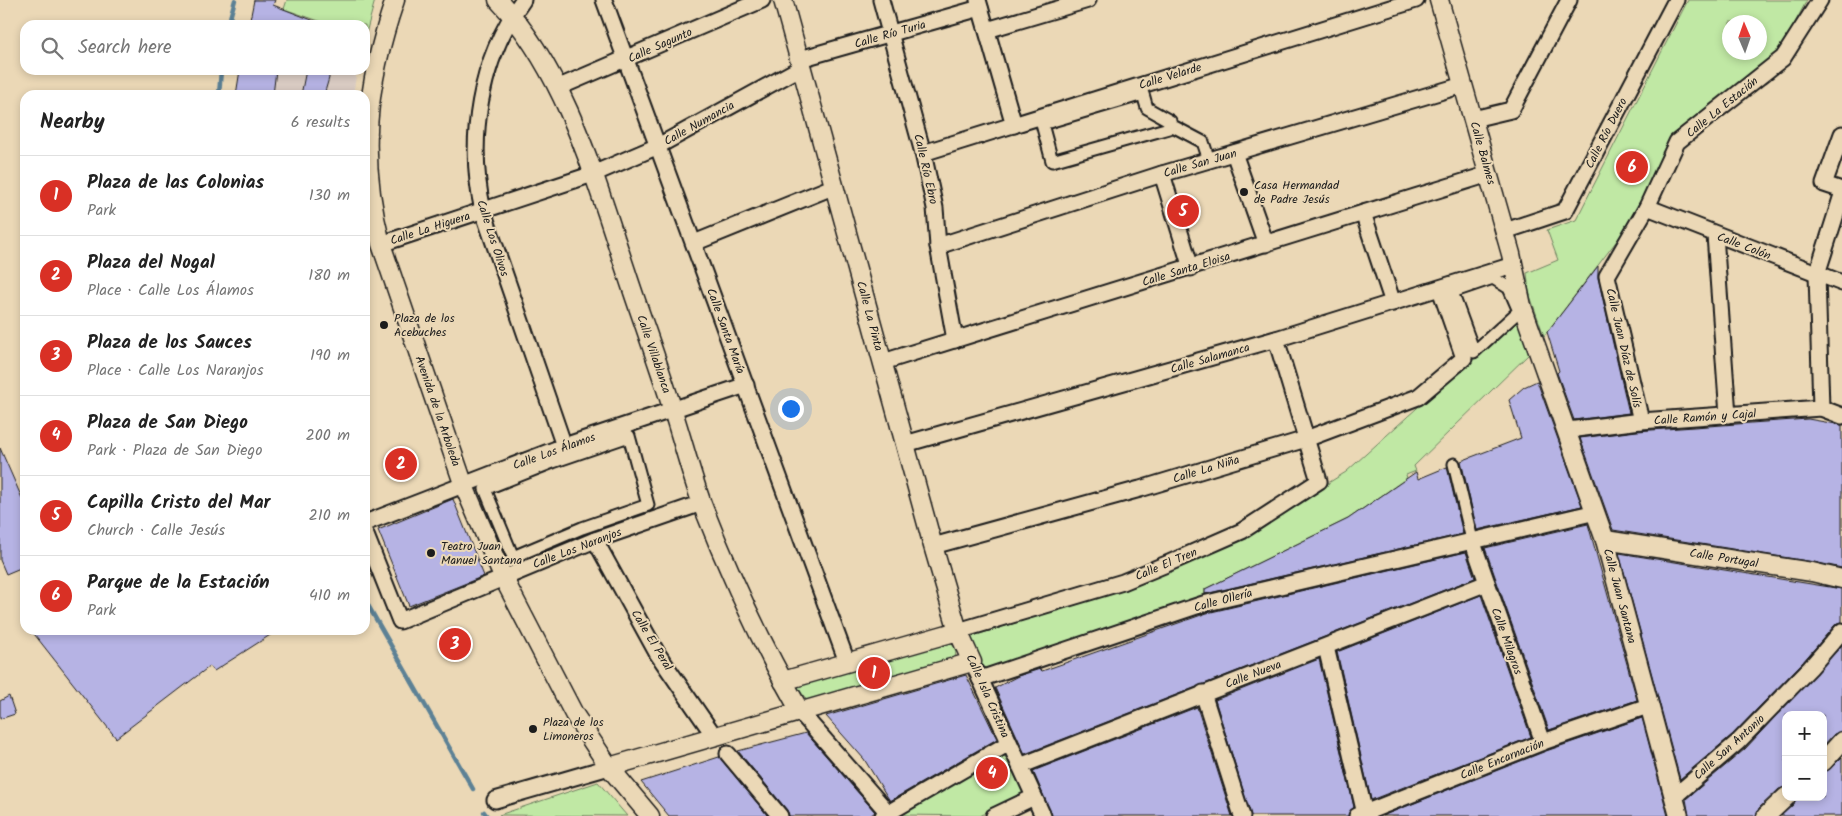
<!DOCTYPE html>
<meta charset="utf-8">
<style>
body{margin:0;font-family:Kalam,sans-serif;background:#f2f2f2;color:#222}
.controls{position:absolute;right:15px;bottom:15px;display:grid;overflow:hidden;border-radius:10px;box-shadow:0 2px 8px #0003}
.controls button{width:45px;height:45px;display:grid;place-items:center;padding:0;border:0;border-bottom:1px solid #e0e0e0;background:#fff;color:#222;font:25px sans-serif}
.compass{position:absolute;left:1722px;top:15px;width:45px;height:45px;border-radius:50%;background:#fff;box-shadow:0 2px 8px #0003;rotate:358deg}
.you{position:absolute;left:790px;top:408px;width:18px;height:18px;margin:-12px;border:4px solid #fff;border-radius:50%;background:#1a73e8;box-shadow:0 0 0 8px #1a73e833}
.badge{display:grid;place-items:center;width:32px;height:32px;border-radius:50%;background:#d93025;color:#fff;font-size:16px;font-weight:700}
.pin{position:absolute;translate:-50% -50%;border:2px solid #fff;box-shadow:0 1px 5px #0006}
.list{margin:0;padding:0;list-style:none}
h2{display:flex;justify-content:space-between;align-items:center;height:65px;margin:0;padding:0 20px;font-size:21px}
h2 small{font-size:16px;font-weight:400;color:#767676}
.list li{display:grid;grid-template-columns:32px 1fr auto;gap:15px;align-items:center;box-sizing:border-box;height:80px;padding:0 20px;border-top:1px solid #e0e0e0}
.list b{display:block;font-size:19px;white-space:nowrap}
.list p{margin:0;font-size:16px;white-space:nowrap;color:#767676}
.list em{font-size:16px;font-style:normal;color:#767676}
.icon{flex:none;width:28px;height:28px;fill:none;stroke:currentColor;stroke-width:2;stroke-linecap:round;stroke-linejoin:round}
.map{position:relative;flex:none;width:1842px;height:816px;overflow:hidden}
.search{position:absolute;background:#fff;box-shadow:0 2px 8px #0003;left:20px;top:20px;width:350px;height:55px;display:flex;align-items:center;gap:12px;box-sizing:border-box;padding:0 18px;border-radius:15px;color:#767676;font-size:19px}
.panel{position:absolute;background:#fff;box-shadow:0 2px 8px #0003;left:20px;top:90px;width:350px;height:545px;border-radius:15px}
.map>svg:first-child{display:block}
.built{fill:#dbcdc4}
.green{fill:#c0e8a4;stroke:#6e8260;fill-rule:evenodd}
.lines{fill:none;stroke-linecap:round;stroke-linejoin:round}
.stream{stroke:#5c8195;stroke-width:4.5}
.building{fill:#b6b3e4;stroke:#1c1c1c}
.pedestrian-casing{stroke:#1c1c1c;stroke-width:15}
.minor-casing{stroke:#1c1c1c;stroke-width:19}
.tertiary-casing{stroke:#1c1c1c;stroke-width:21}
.pedestrian{stroke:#ebd8b6;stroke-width:11}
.minor{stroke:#ebd8b6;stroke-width:15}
.tertiary{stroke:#ebd8b6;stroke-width:18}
.poi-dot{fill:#1c1c1c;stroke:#ebd8b6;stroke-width:2}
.labels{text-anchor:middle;stroke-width:4;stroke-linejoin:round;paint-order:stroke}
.street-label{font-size:12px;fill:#1c1c1c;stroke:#ebd8b6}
.poi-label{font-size:12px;fill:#1c1c1c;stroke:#ebd8b6;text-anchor:start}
</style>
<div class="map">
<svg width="1842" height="816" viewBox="0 0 1842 816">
<rect width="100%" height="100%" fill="#ebd8b6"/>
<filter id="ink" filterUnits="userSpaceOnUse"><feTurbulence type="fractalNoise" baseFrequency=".02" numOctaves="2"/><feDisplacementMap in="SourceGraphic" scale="10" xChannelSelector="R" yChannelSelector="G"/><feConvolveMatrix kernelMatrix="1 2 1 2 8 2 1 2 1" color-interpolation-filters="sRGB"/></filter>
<g filter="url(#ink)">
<path class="built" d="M240,70H357L353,95H236Z"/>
<g class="green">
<path d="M287,0H375L365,37V25H331L284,9Z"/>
<path d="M1688,0H1807L1780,51L1679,129L1644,205L1544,336L1529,293L1527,273L1558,260L1547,230L1576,220ZM1730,22H1760V52H1730Z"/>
<path d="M1518,317L1530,353L1414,466L1416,471L1406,475L1407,478L1348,519L1205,589V596L984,673L970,637L1138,585L1244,535L1346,472Z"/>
<path d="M947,641C955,645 957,650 955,659L810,705L795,683Z"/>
<path d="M1003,753L1024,793L980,816L902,815Z"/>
<path d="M598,782L627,816L499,815Z"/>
</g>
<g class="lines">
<g class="stream">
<path d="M228,25L235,0"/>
<path d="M219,95L221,70"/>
<path d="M365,600L473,789"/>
<path d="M484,812L487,816"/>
</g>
</g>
<g class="building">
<path d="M254,0H275L273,5L325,25H249Z"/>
<path d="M240,70H276L273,95H236Z"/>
<path d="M306,70H328L329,78L324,95H301Z"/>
<path d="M1598,266V278L1629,413L1574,420L1557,373L1559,371L1547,332Z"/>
<path d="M1537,381L1582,506L1477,530L1461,461L1521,438L1509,400L1524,387Z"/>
<path d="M1808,419L1842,425V568L1814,562L1613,530L1580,438L1637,431Z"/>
<path d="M0,448L25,505V566L6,574L0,560Z"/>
<path d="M1447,467L1463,534L1205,594V589L1348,519L1416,472L1418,479Z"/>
<path d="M453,499L484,576L409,606L378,530Z"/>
<path d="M1588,524L1637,700L1549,730L1485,548Z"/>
<path d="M1466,552L1475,578L1025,754L995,688L1018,676L1040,669L1042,671L1207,613Z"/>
<path d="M1619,553L1842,589V622L1835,625L1803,662L1732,735L1680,779Z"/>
<path d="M1481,595L1531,737L1371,800L1337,652Z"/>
<path d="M31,630H278L214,671L210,666L116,738Z"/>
<path d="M1842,645V731L1834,734L1823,746V715H1786V787L1779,789L1759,808L1756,816H1689L1686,799L1745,749Z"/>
<path d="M1319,659L1354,807L1348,816H1251L1215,700Z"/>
<path d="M966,675L997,739L890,801L864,759L826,716Z"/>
<path d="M9,696L15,714L0,719V701Z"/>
<path d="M1197,707L1232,816H1052L1033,771Z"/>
<path d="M1642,718L1668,816H1382L1546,751Z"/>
<path d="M806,733L875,812L870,816H789L787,810L738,751Z"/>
<path d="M719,757L768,816H669L641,782Z"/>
<path d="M1842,757V816H1781L1794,804L1796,797H1823V772L1830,769Z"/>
</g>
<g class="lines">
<defs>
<g id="pedestrian">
<path d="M1143,94L1147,108L1170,121L1169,128L1052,161L1042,124Z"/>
<path d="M1169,124L1203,142L1209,160"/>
<path d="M1493,278L1509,288L1519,311L1474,352L1452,292Z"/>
<path d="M629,436L648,505L582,528L513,557L485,489L553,462Z"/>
<path d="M1454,464L1472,540"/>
</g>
<g id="minor">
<path d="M523,0C479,60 467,140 483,211L564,446"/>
<path d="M604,0L847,662"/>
<path d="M881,0L923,153L935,208L938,246L955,340"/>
<path d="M978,0L1014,125"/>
<path d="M987,30L1088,0"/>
<path d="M800,59L980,8"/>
<path d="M557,88L762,0"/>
<path d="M1473,119L1511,110L1569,0"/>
<path d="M1842,134L1824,184L1842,190"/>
<path d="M923,153L1416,0"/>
<path d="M1234,153L1266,244"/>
<path d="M1162,174L1191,268"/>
<path d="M1647,207L1842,283"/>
<path d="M1363,213L1393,303"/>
<path d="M1505,231L1565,211L1676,0"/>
<path d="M1715,235L1728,415"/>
<path d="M694,243L835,186"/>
<path d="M381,244L593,174L658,146L802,67"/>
<path d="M938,246L1162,174L1463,85"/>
<path d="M883,362L1489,174"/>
<path d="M1821,408L1817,274L1842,195"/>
<path d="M1641,421L1607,276L1647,207L1677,142L1783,58L1820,0"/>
<path d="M1568,430L1641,421L1821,408L1842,416"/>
<path d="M905,444L1276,339L1513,265"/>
<path d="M365,523L564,446L746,385"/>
<path d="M365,533L400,621L595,540L702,503"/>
<path d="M595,540L657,653L715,737"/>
<path d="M1472,540L1543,742"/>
<path d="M933,546L1140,489L1306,439L1418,397L1464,358L1440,289"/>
<path d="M958,631L1123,582L1169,563L1242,531L1319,481L1276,339"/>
<path d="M1326,647L1365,814"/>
<path d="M977,672L1043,816"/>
<path d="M980,679L1203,604L1596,512"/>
<path d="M1203,693L1242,816"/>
<path d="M801,713L891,816"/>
<path d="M728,754L780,816"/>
<path d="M1020,766L1487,583"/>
<path d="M1675,796L1738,742L1810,668L1842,631"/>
<path d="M495,800L609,767"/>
<path d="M883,816L1009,743"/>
<path d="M994,816L1034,797"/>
<path d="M1357,816L1543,742L1648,706"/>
</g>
<g id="tertiary">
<path d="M395,0C366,85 358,156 381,244L464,486L503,577L574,714L609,767L650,816"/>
<path d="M498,0C566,71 596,182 627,274C642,320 659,365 673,411C683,442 691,474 702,504C730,576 763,647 801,713"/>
<path d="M1439,0L1511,254L1522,306L1605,540L1679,816"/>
<path d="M1605,540L1812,572L1842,579"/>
<path d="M783,681L958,631"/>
<path d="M1823,762L1842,741"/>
<path d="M609,767L972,662L958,631L933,546L783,0"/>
<path d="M1766,816L1786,797"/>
</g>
</defs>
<use href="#pedestrian" class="pedestrian-casing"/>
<use href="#minor" class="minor-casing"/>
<use href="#tertiary" class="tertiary-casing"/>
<use href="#pedestrian" class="pedestrian"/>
<use href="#minor" class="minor"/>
<use href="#tertiary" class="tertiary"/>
</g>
</g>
<g class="poi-dot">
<circle cx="1244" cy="192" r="5"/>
<circle cx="384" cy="325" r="5"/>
<circle cx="431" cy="553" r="5"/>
<circle cx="533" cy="729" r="5"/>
</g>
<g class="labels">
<g class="street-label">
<text transform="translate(890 34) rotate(-16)" y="4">Calle Río Turia</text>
<text transform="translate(660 45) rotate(-24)" y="4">Calle Sagunto</text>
<text transform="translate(1170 76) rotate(-17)" y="4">Calle Velarde</text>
<text transform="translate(1722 107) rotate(-39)" y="4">Calle La Estación</text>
<text transform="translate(699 123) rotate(-29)" y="4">Calle Numancia</text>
<text transform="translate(1606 133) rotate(-63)" y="4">Calle Río Duero</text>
<text transform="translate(1483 153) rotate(74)" y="4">Calle Balmes</text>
<text transform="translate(1200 163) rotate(-16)" y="4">Calle San Juan</text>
<text transform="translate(926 169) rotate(77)" y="4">Calle Río Ebro</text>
<text transform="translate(430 228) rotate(-18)" y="4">Calle La Higuera</text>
<text transform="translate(493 238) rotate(72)" y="4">Calle Los Olivos</text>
<text transform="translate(1744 246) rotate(21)" y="4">Calle Colón</text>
<text transform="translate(1186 269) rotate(-17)" y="4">Calle Santa Eloisa</text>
<text transform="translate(870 316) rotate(75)" y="4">Calle La Pinta</text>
<text transform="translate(726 331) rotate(70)" y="4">Calle Santa María</text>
<text transform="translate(1624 348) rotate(77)" y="4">Calle Juan Díaz de Solís</text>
<text transform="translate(654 354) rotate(71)" y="4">Calle Villablanca</text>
<text transform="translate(1210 358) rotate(-16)" y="4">Calle Salamanca</text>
<text transform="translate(438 411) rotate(71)" y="4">Avenida de la Arboleda</text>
<text transform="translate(1705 417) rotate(-4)" y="4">Calle Ramón y Cajal</text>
<text transform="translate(554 451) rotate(-20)" y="4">Calle Los Álamos</text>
<text transform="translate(1206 469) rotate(-17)" y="4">Calle La Niña</text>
<text transform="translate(577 548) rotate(-21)" y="4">Calle Los Naranjos</text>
<text transform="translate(1724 558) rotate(9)" y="4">Calle Portugal</text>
<text transform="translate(1166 564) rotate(-23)" y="4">Calle El Tren</text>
<text transform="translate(1620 596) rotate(75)" y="4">Calle Juan Santana</text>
<text transform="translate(1223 600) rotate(-15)" y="4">Calle Ollería</text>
<text transform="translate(652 640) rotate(59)" y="4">Calle El Peral</text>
<text transform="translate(1507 641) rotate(70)" y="4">Calle Milagros</text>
<text transform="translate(1253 674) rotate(-21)" y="4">Calle Nueva</text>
<text transform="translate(988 696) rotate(66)" y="4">Calle Isla Cristina</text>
<text transform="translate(1729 747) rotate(-42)" y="4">Calle San Antonio</text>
<text transform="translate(1502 759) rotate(-22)" y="4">Calle Encarnación</text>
</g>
<g class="poi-label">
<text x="1254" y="189">Casa Hermandad<tspan x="1254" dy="14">de Padre Jesús</tspan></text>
<text x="394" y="322">Plaza de los<tspan x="394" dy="14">Acebuches</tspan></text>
<text x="441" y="550">Teatro Juan<tspan x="441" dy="14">Manuel Santana</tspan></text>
<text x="543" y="726">Plaza de los<tspan x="543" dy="14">Limoneros</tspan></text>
</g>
</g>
</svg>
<div class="controls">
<button>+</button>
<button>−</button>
</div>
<svg class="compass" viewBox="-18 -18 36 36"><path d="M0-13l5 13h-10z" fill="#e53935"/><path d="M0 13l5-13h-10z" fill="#767676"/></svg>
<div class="you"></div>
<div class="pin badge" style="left:874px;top:673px">1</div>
<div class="pin badge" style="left:401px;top:464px">2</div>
<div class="pin badge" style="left:455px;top:644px">3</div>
<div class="pin badge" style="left:992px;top:773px">4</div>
<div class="pin badge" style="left:1183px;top:211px">5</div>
<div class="pin badge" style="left:1632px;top:167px">6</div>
<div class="search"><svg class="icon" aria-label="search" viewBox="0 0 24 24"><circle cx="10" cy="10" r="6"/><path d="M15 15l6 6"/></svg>Search here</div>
<section class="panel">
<h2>Nearby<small>6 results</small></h2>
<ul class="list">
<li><span class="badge">1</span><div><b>Plaza de las Colonias</b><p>Park</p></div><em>130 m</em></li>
<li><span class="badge">2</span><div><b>Plaza del Nogal</b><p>Place · Calle Los Álamos</p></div><em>180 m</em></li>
<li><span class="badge">3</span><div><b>Plaza de los Sauces</b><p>Place · Calle Los Naranjos</p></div><em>190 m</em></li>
<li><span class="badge">4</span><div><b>Plaza de San Diego</b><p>Park · Plaza de San Diego</p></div><em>200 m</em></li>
<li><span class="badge">5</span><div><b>Capilla Cristo del Mar</b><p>Church · Calle Jesús</p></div><em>210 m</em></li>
<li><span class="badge">6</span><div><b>Parque de la Estación</b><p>Park</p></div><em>410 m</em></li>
</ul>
</section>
</div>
